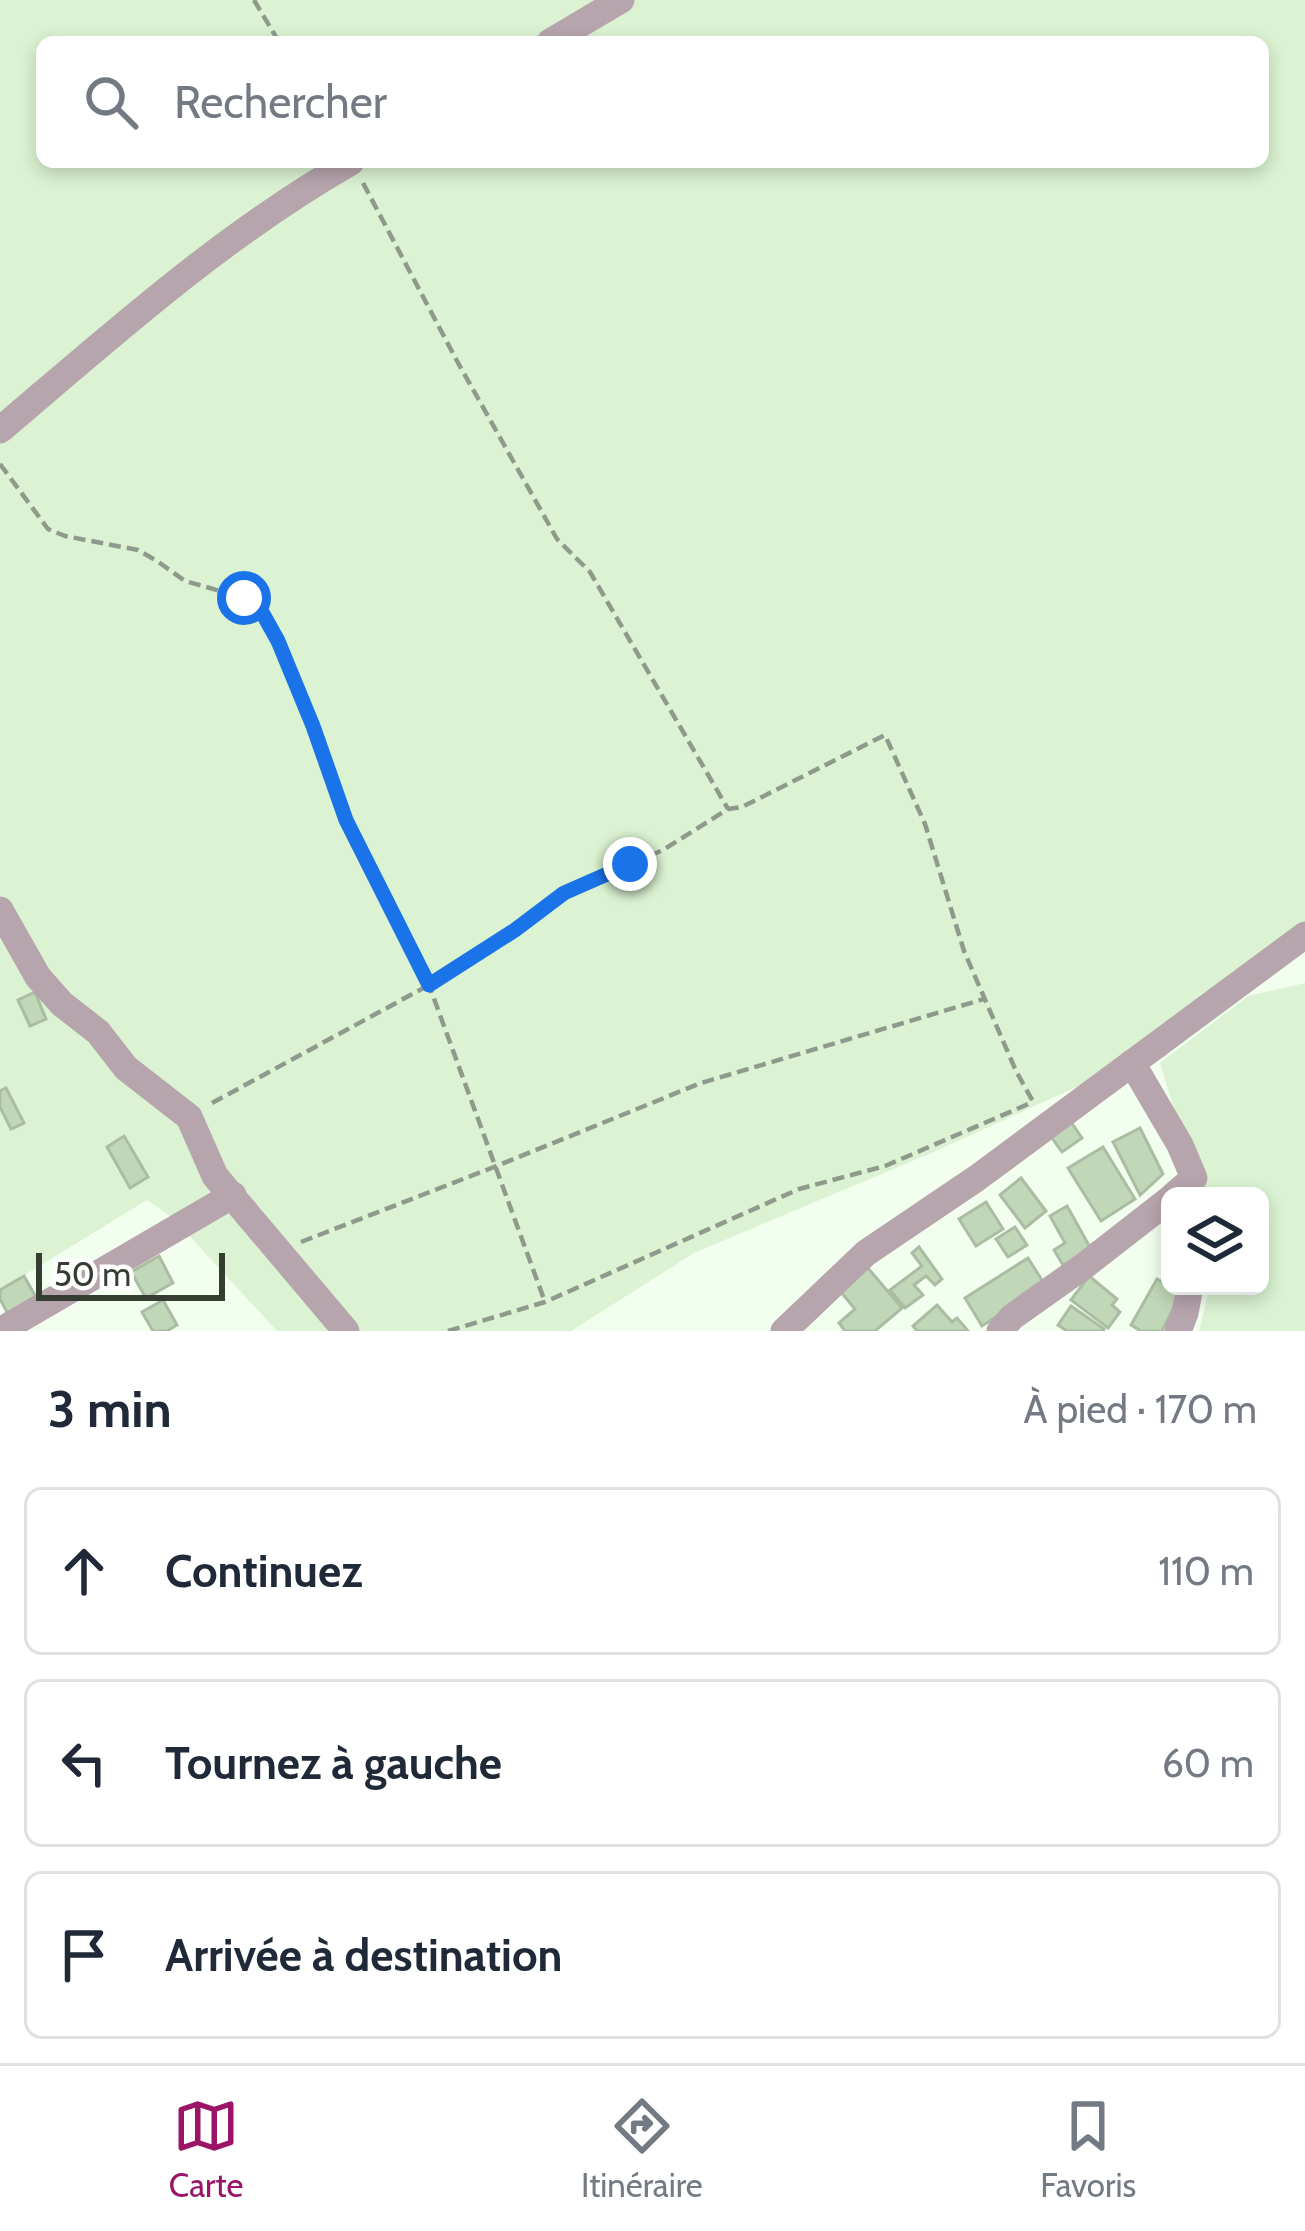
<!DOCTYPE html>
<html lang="fr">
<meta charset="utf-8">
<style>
body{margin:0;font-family:Cabin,sans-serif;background:#f6f6f7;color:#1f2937}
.controls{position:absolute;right:36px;bottom:36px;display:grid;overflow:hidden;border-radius:18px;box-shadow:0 6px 18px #0003}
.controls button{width:108px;height:108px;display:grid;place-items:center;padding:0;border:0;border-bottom:3px solid #e0e1e3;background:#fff;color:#1f2937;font:60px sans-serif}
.scale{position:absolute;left:36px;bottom:30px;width:189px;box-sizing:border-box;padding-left:12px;border:6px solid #353d33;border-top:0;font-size:33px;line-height:42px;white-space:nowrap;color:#353d33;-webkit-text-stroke:9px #fff;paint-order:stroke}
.stop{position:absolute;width:36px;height:36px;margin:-27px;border:9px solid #1a73e8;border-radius:50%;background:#fff}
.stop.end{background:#1a73e8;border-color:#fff;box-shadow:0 3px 12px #0008}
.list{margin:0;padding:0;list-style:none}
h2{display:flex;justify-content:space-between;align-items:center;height:156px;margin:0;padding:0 48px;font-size:51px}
h2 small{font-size:39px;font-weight:400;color:#747a83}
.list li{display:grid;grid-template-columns:78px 1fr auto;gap:36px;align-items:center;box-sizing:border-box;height:168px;margin:0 24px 24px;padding:0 24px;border:3px solid #e0e1e3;border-radius:18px}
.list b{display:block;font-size:45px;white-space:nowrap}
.list em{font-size:39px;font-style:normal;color:#747a83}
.icon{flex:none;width:66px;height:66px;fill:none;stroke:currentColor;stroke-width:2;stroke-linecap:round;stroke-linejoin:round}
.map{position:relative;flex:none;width:1305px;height:1331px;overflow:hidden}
.search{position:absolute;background:#fff;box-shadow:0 6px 18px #0003;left:36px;right:36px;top:36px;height:132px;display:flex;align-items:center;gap:30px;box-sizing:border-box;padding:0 42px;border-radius:18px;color:#747a83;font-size:45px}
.sheet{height:732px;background:#fff}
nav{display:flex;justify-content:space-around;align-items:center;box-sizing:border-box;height:168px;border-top:3px solid #e0e1e3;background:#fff;font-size:33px;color:#747a83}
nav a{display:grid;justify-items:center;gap:6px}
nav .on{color:#9a1467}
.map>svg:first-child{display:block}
.green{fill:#dbf3d2;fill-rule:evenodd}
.building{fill:#c1d8b8;stroke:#aabda3;stroke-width:3}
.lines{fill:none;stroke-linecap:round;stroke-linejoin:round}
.path{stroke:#8f998c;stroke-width:4.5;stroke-dasharray:12 6;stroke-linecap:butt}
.street{stroke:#b7a5ad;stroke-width:27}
.route{stroke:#1a73e8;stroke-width:15}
</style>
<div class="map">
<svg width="1305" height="1331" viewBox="0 0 1305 1331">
<rect width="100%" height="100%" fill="#f2feee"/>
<g class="green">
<path d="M0,0H1305V925L1142,1057L936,1151L694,1253L571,1331H277L173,1218L147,1200L0,1290ZM42,42H1263V162H42Z"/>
<path d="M1305,983V1331H1199L1210,1286H1260V1196H1200L1160,1063L1248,996Z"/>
</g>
<g class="building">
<path d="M35,992L46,1019L30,1026L18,1000Z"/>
<path d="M6,1088L24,1123L11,1129L0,1107V1091Z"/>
<path d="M1067,1116L1082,1138L1062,1152L1047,1131Z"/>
<path d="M1140,1128L1163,1174L1140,1195L1113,1142Z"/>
<path d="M124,1136L148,1177L130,1188L107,1147Z"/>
<path d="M1103,1147L1135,1199L1101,1221L1068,1168Z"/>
<path d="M1021,1178L1046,1211L1025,1228L1000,1195Z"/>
<path d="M986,1202L1003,1229L976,1246L959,1219Z"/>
<path d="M1067,1206L1091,1249L1063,1265L1054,1250L1065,1243L1050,1216Z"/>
<path d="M1015,1227L1027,1245L1008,1257L996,1239Z"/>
<path d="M919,1247L942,1279L935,1285L926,1276L914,1285L923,1295L905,1308L890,1290L922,1266L912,1253Z"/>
<path d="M159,1256L173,1283L146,1298L131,1272Z"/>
<path d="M1028,1258L1045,1285L982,1326L965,1298Z"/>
<path d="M867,1267L902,1308L875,1331H845L839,1323L855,1309L840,1291Z"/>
<path d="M24,1276L36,1297L8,1314L0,1299V1290Z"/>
<path d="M1089,1276L1117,1299L1112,1305L1120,1312L1108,1328L1071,1300Z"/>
<path d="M1157,1279L1181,1293L1162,1331H1141L1131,1325Z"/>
<path d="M163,1300L177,1325L167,1331H153L142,1312Z"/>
<path d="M937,1305L952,1322L957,1318L968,1331H917L913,1326Z"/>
<path d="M1071,1306L1104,1329L1103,1331H1067L1058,1325Z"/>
</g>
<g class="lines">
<g class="path">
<path d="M254,0L279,42"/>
<path d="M363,183L457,361L557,539L590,572L728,809"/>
<path d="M0,464L48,529L65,536L138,550L157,561L185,581L245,598L263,613L278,641L313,726L347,821L429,985L545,1302"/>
<path d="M212,1103L429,985L515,930L564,893L663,850L728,809L742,807L885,735L925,824L964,951L1016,1071L1035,1105"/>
<path d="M301,1242L494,1167L701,1083L984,999"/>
<path d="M448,1331L545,1302L799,1189L885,1166L1033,1102"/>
</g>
<g class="street">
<path d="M550,42L621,0"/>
<path d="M0,430C112,335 223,235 351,162"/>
<path d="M0,910L38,977L62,1004L98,1032L126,1068L189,1117L215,1176L346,1331"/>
<path d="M1132,1063L1180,1145L1194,1178L1173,1196"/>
<path d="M0,1331L233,1195"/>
<path d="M784,1331L866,1253L977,1178L1305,935"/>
<path d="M1000,1331L1012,1317L1084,1266L1170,1199"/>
<path d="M1178,1331L1185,1313L1190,1286"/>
</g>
</g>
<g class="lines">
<path class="route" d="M244,598L263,614L278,641L313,726L346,820L429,985L515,930L564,893L630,864"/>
</g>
</svg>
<div class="controls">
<button><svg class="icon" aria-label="layers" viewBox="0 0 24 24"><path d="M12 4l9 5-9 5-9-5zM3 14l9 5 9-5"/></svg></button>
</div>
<div class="scale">50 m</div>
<div class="stop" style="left:244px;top:598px"></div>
<div class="stop end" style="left:630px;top:864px"></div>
<div class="search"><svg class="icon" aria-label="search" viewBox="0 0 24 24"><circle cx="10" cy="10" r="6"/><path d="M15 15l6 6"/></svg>Rechercher</div>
</div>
<section class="sheet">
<h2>3 min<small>À pied · 170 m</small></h2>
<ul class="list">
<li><svg class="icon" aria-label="ahead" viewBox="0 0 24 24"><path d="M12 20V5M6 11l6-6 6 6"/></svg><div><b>Continuez</b></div><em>110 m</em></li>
<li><svg class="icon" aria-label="left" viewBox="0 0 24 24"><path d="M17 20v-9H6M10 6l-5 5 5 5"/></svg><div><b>Tournez à gauche</b></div><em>60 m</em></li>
<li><svg class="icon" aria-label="arrive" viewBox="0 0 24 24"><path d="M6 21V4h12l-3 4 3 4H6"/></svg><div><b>Arrivée à destination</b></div></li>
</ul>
</section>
<nav>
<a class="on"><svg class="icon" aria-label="map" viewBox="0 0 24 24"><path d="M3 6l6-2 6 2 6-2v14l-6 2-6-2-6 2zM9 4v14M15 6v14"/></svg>Carte</a>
<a><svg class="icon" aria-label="directions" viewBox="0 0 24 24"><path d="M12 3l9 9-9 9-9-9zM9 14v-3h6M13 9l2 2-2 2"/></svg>Itinéraire</a>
<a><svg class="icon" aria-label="saved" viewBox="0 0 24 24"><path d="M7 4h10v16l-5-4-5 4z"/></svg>Favoris</a>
</nav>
